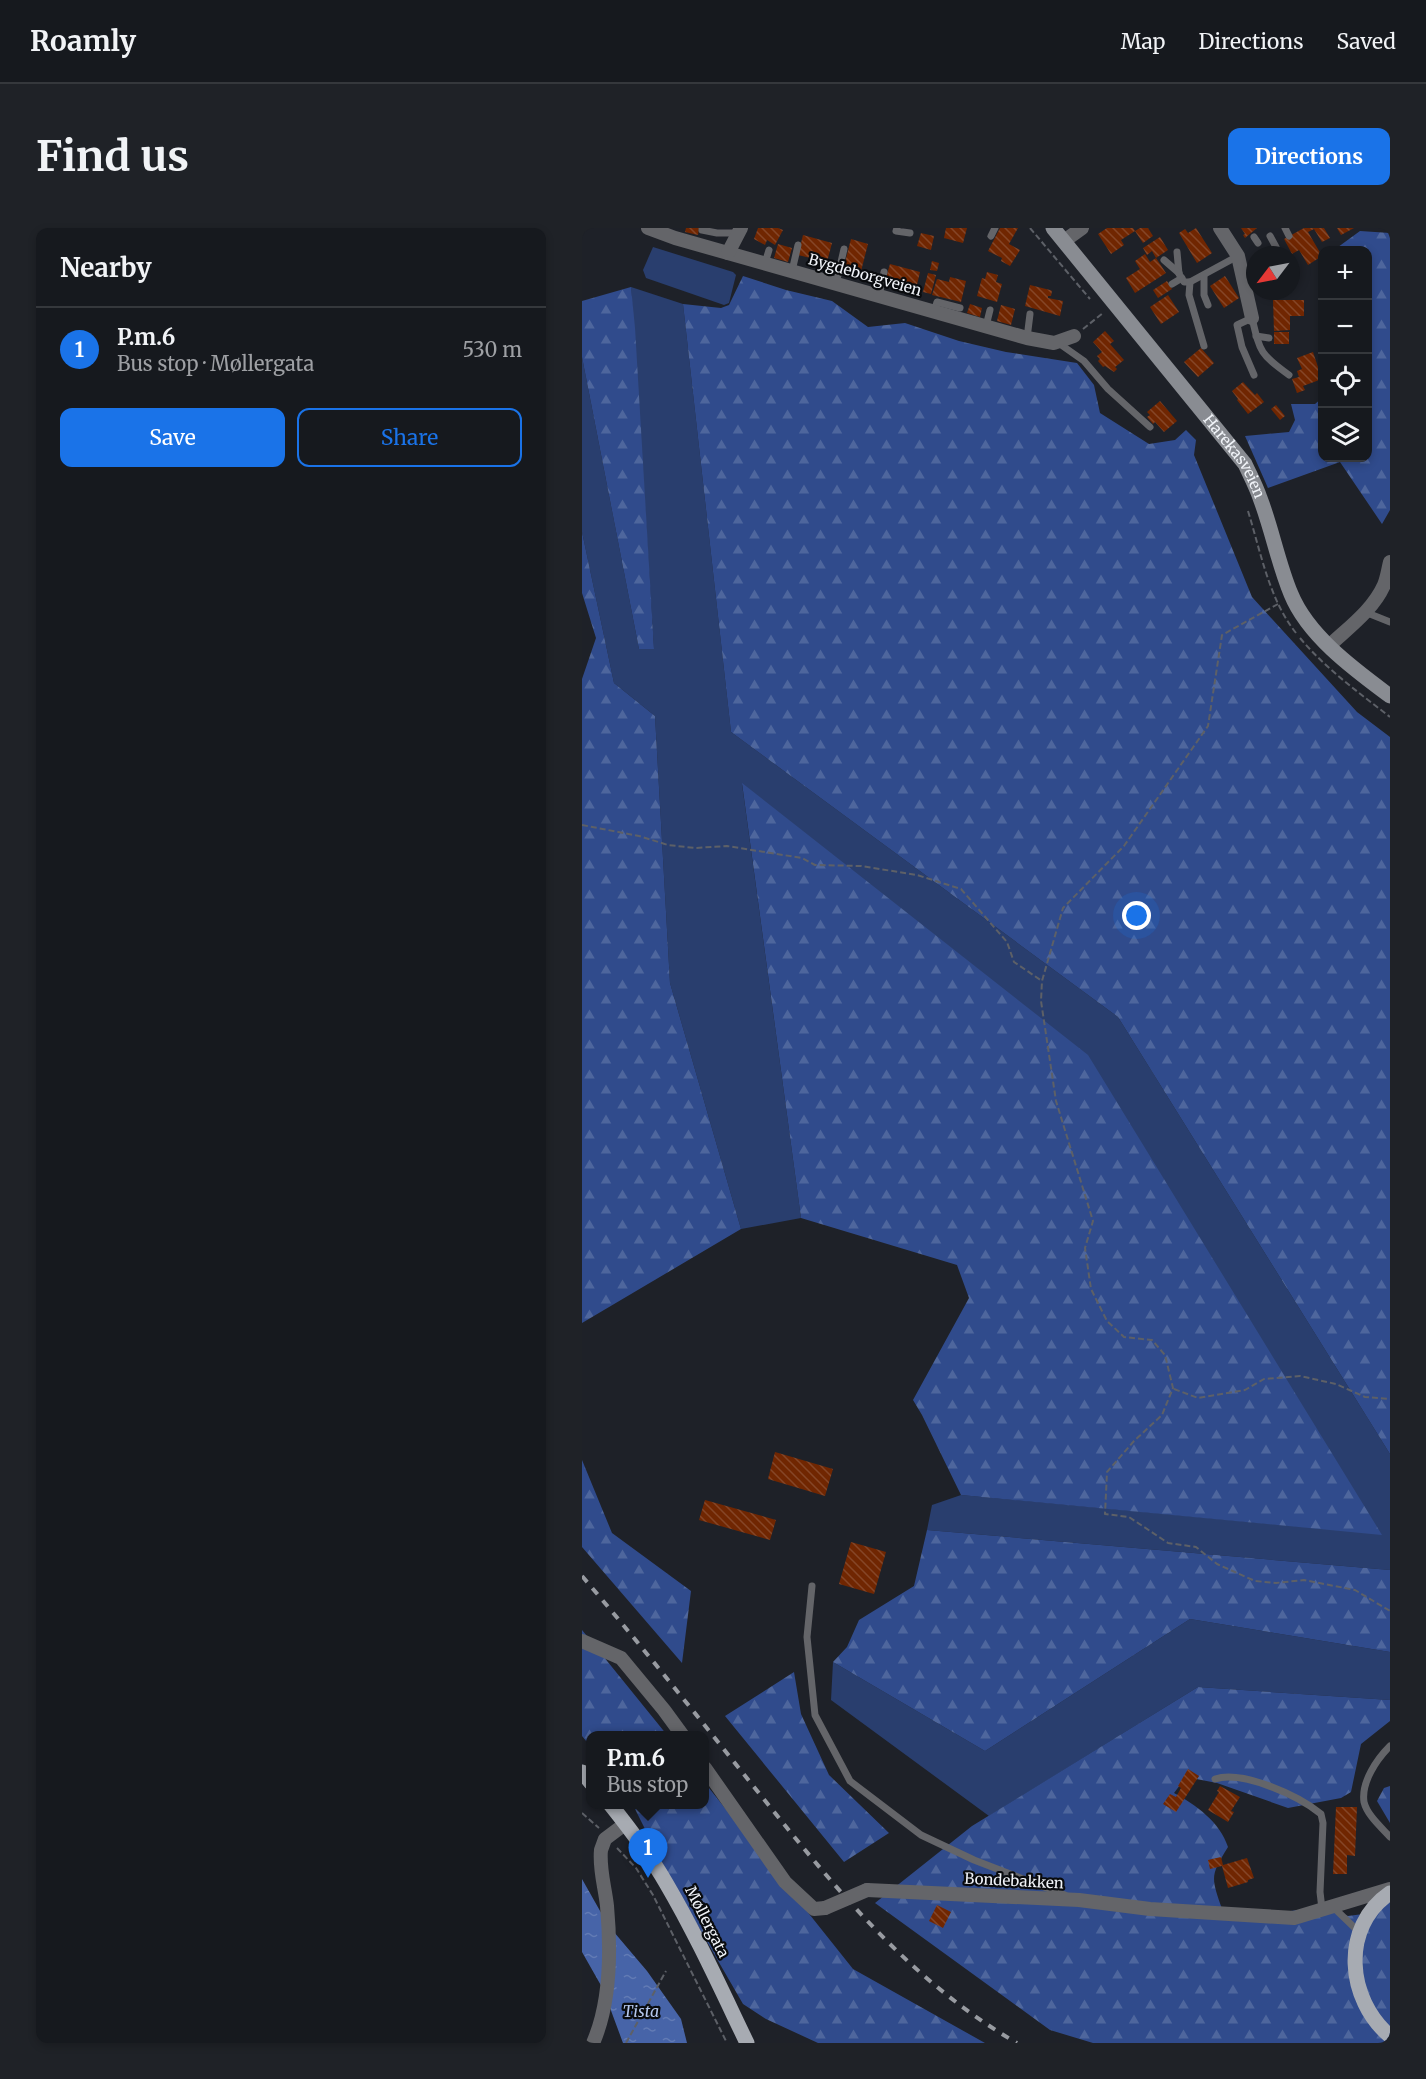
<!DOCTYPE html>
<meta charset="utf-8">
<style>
body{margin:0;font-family:Merriweather,serif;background:#1f2227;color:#f1f3f6}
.controls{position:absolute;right:18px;top:18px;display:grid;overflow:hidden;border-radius:12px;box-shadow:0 3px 9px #0003}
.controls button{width:54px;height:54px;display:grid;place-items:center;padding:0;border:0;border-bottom:2px solid #35383c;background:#16191e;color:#f1f3f6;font:30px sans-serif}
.compass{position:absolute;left:664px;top:18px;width:54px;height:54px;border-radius:50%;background:#16191e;box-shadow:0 3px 9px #0003;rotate:238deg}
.you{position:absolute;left:555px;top:688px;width:21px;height:21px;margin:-15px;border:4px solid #fff;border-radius:50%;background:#1a73e8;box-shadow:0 0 0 9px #1a73e833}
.badge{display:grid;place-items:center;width:39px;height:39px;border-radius:50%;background:#1a73e8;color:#fff;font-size:20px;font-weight:700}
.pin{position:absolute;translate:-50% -50px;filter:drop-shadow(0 2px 3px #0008)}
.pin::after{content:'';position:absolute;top:32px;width:21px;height:18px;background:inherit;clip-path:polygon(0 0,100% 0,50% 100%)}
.popup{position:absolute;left:4px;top:1503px;width:123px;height:78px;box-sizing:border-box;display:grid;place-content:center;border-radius:12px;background:#16191e;filter:drop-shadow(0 2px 4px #0005);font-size:20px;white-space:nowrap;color:#9ea0a4}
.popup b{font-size:22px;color:#f1f3f6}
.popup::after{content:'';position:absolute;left:50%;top:100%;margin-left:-12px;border:12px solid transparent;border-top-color:#16191e}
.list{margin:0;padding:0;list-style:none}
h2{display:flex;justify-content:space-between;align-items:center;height:78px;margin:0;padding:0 24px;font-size:26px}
h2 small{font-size:20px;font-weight:400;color:#9ea0a4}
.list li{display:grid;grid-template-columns:39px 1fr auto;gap:18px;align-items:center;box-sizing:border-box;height:84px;padding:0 24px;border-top:2px solid #35383c}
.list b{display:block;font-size:22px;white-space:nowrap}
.list p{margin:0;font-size:20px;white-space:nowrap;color:#9ea0a4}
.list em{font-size:20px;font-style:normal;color:#9ea0a4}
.actions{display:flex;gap:12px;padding:18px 24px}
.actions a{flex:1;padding:14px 0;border:2px solid #1a73e8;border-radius:12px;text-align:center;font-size:21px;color:#1a73e8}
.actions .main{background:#1a73e8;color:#fff}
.icon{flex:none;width:33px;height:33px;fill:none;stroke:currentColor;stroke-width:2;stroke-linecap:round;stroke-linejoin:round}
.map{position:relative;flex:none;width:808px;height:1815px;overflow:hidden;border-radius:12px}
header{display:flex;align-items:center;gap:36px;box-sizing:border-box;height:84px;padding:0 30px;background:#16191e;border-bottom:2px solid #35383c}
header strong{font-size:28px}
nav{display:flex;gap:33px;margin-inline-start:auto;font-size:21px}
.intro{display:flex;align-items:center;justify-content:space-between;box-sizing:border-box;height:144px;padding:0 36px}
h1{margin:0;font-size:42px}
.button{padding:15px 27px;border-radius:12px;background:#1a73e8;color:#fff;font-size:21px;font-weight:700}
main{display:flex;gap:36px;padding:0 36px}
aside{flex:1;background:#16191e;border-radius:12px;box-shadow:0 3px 9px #0003}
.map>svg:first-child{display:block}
.green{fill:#293e6e}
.forest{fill:url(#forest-firs)}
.water{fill:url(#water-ripples)}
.building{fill:url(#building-back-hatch)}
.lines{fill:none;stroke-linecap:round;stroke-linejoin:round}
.path{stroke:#5d6067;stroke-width:2;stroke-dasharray:6 3;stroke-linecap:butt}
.lane{stroke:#646569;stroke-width:7}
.street{stroke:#646569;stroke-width:14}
.secondary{stroke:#898c92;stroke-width:15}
.primary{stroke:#a7abb2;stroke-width:15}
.rail{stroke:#989ba1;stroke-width:4;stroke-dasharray:8 8;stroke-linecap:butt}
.street-bridge{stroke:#646569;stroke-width:14}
.labels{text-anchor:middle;stroke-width:4.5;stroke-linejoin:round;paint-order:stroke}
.street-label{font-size:15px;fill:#f1f4f9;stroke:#090b0e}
.water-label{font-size:16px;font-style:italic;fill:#b5c7ed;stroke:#090b0e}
</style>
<header>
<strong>Roamly</strong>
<nav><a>Map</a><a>Directions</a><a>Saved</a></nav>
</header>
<div class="intro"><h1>Find us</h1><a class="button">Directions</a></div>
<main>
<aside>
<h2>Nearby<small></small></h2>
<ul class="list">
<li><span class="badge">1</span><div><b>P.m.6</b><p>Bus stop · Møllergata</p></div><em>530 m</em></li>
</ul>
<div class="actions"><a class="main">Save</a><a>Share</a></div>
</aside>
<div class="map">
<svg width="808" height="1815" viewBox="0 0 808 1815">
<defs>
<pattern id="forest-firs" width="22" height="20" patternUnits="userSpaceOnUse" patternTransform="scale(1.5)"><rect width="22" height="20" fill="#304b8c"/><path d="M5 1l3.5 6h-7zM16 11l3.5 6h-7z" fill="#4e669d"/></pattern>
<pattern id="water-ripples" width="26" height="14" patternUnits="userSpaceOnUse" patternTransform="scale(1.5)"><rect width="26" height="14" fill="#4764a8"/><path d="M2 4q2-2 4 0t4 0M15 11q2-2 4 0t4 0" fill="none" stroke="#627bb5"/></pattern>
<pattern id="building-back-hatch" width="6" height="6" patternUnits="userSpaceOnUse" patternTransform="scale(1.5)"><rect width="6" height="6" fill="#702601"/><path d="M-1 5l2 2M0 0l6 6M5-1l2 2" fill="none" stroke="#854627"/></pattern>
</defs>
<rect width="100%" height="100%" fill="#1e2128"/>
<g class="green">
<path d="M71,19L151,44L154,47L147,75L142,77L64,50L61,42Z"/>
<path d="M49,59L101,76L149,504L536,789L808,1226V1342L345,1302L350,1277L379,1267L799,1306L160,556L219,990L159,1001L88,755L73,488L32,455L0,304V129L57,421H72Z"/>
<path d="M608,1391L808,1424V1472L616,1459L407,1588L249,1472L251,1434L403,1523Z"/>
</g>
<g class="forest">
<path d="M778,3L808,5V282L800,296L758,234L686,260L663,208L707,204L713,192L709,176H733L740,170V230H786V22H752Z"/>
<path d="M161,48L204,62L250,73L286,99L323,95L377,113L424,124L495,135L512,157L518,185L567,216L593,212L604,202L614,212L612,227L670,369L775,484L808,509V1226L536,789L149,504L101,76L139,80L147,77Z"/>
<path d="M49,59L53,100L72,421H57L0,129V73Z"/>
<path d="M0,304L32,455L73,488L88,755L159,1001L0,1095V451L14,410L0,365Z"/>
<path d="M160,555L506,827L800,1307L379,1267L340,1187L331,1172L387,1070L375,1037L219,990Z"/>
<path d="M0,1232L30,1305L109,1363L100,1435L0,1319Z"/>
<path d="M345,1302L808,1342V1424L608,1391L403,1523L251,1434L265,1419L277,1392L332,1358Z"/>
<path d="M0,1402L85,1507L9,1508V1519L0,1508Z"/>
<path d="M212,1444L219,1486L247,1547L307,1605L262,1634L143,1488Z"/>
<path d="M616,1459L808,1472V1493L779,1516L769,1564L759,1570L706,1580L635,1555L604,1549L592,1565C614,1577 638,1594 646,1619C628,1648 629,1649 640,1681L700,1684L741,1679L766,1688L781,1686L808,1674V1815H511L468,1802L293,1675L390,1598Z"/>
<path d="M123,1555L271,1741L403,1815H236L184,1791L161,1776L83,1641L51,1577L123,1576Z"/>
<path d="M808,1558V1595L795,1573L802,1560Z"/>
</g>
<path class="water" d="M0,1651L26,1697L65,1743L99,1791L105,1815H41L21,1761L0,1724Z"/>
<g class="building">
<path d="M104,0H117L116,7L103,4Z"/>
<path d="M176,0H196L201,2L193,17L185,12L183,17L172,11Z"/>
<path d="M364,0H385L381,15L362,10Z"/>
<path d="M418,0H436L427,16L438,22L428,38L419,33L420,30L406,23Z"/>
<path d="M525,0H551L553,3L539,12L542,17L529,26L516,6Z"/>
<path d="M558,0H566L571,8L561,15L553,3Z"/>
<path d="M614,0L630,25L615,35L597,5L603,1L606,5Z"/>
<path d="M659,0H675L663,10L661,7L663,6Z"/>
<path d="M722,0H742L748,10L740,14L732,1L726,4L740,28L726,37L717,22L710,26L702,11Z"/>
<path d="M755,0H772L759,7Z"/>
<path d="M339,5L352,8L349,22L335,18Z"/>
<path d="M221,7L250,15L245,34L216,27Z"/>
<path d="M578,9L586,22L574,30L570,23L565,27L561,20Z"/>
<path d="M269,11L286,16L278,47L261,42Z"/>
<path d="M196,16L210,20L206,34L192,30Z"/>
<path d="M563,26L568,34L574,30L584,45L553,65L544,50L558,41L553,33Z"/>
<path d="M350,33L357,35L355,43L348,42Z"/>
<path d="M308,36L338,44L334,61L303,53Z"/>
<path d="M405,44L416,47L414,54L420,56L415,74L395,68L400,50L403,51Z"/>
<path d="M346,45L354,47L349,66L341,64Z"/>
<path d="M643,48L657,70L642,80L628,58Z"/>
<path d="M368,49L384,53L379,74L350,67L355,51L367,54Z"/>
<path d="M585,53L590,61L576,70L571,62Z"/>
<path d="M448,57L468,62L470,63L469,68H466V70L481,73L478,88L443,78Z"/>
<path d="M586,67L597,84L579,96L568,79Z"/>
<path d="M691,72H722V88H708V102L692,103Z"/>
<path d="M388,76L400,80L398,89L385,85Z"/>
<path d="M419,77L433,81L429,97L415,93Z"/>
<path d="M523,103L532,113L528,116L542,132L533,139L535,141L532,144L523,138L521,139L516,133L518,131L515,128L520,124L511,114Z"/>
<rect x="692" y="104" width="15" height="12"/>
<path d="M619,120L632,135L616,149L602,134Z"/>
<path d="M731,124L740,151L721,158L723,162L715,165L710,151L717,149L715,143L720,141L715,130Z"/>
<path d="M661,154L673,167L675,165L682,174L666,186L655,172L656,171L650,163Z"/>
<path d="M578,173L595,193L582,204L573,194L571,196L565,189L568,187L565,184Z"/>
<path d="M694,177L703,188L698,192L689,181Z"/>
<path d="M193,1224L251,1241L243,1268L186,1251Z"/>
<path d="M123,1272L194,1292L188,1312L117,1292Z"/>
<path d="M269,1314L304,1324L292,1366L257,1356Z"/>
<path d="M606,1541L617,1548L594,1584L581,1576L588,1566L594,1569L599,1560L596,1558Z"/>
<path d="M638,1558L658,1569L649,1583L652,1584L646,1594L626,1582L637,1564L635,1563Z"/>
<path d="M754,1579H775L773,1628L765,1627V1646H751Z"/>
<path d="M639,1629L641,1637L665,1630L672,1650L666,1652V1654L646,1660L640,1638L628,1641L626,1632Z"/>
<path d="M355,1677L369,1684L361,1700L347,1693Z"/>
</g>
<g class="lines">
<g class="path">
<path d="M448,0L508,71"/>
<path d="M501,101L521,85"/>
<path d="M666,283C679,325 687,371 714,405"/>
<path d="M696,376L640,407L626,498L542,618L481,680L460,753L459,773L474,873L511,993L503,1020L509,1061L525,1093L542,1109L570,1112L583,1127L591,1160L580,1187L552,1213L525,1244L523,1286L547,1289L586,1315L614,1319L635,1336L673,1353L694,1355L722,1352L773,1362L808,1383"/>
<path d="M718,410C744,441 776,464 808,489"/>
<path d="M0,597L57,608L86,617L113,620L145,618L220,630L233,637L279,638L335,647L379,661L425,714L432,734L460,753"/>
<path d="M592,1161L616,1170L663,1162L682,1151L718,1148L754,1156L783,1169L808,1171"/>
<path d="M0,1585L17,1600"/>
<path d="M35,1620L54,1640L71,1667L145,1815"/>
<path d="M44,1815L84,1743"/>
</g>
<g class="lane">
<path d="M315,0L314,3L328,5"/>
<path d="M703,0L707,8"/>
<path d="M120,2L135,5H156"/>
<path d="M409,8L413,0"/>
<path d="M688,8L694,19"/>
<path d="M672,9L676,15"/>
<path d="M595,24L597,46L602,54H608L656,28"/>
<path d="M582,32L597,45"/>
<path d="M183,35L187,22"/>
<path d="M210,43L216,17"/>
<path d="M622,48V67L626,77"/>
<path d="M608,54L607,67L622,118"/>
<path d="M254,56L262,21"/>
<path d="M590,56L600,50"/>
<path d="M297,68L302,44"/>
<path d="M352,84L355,74L378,80"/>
<path d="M404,98L408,82"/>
<path d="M674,108L687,110"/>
<path d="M445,110L448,86"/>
<path d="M475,114L502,133L526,161L568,199"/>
<path d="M672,147L660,119L655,97L670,90C678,124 678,126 707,147"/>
<path d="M783,384L808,394"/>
<path d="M230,1358L225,1409L233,1487L268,1553L339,1607L392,1632L483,1667"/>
<path d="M808,1518C795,1531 779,1554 782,1574C785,1587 799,1599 808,1609"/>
<path d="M633,1551C661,1542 717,1568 739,1586L741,1595L738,1664L740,1681"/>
<path d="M750,1678L777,1704"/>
</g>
<g class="street">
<path d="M66,0L93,10L445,110L472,115L492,108"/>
<path d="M638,0L656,28L670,90"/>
<path d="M482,13L500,0"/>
<path d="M146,25L159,0"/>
<path d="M747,418C766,400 791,382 802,357C805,350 806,342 808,334"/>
<path d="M0,1413L39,1430L82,1482L101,1508"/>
<path d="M123,1540L203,1654L232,1681L243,1680"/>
<path d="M285,1662L497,1672L568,1681L712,1690L808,1661"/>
<path d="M11,1815C29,1774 29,1722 25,1678C23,1659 17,1641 19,1622L23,1611L43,1596"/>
</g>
<path class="secondary" id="s1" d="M471,0L663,236C668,247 674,258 678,270C690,301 696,335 709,366C726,408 773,442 808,468"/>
<g class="primary">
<path d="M0,1544L9,1555"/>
<path d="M28,1576C48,1601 68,1627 84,1655C114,1706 139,1761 165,1815"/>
<path d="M808,1665C758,1699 765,1772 808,1808"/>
</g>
<path class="rail" d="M0,1348C59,1417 115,1488 172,1559C250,1656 326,1752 435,1815"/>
<path class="street-bridge" d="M243,1680L285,1662"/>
</g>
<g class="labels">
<g class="street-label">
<text transform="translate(283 47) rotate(16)" y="5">Bygdeborgveien</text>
<text dy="5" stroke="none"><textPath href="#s1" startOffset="292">Harekasveien</textPath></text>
<text transform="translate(432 1653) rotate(3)" y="5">Bondebakken</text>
<text transform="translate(125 1694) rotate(63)" y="5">Møllergata</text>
</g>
<g class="water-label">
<text x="59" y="1789">Tista</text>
</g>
</g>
</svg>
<div class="controls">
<button>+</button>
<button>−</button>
<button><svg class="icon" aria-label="locate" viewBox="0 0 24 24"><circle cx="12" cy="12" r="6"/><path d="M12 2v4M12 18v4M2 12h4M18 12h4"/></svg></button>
<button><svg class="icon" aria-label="layers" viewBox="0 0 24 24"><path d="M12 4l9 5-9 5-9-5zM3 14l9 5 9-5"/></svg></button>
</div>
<svg class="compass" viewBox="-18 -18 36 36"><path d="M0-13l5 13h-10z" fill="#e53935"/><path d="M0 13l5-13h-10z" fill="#9ea0a4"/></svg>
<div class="you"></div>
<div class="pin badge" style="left:66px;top:1650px">1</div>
<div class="popup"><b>P.m.6</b>Bus stop</div>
</div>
</main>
